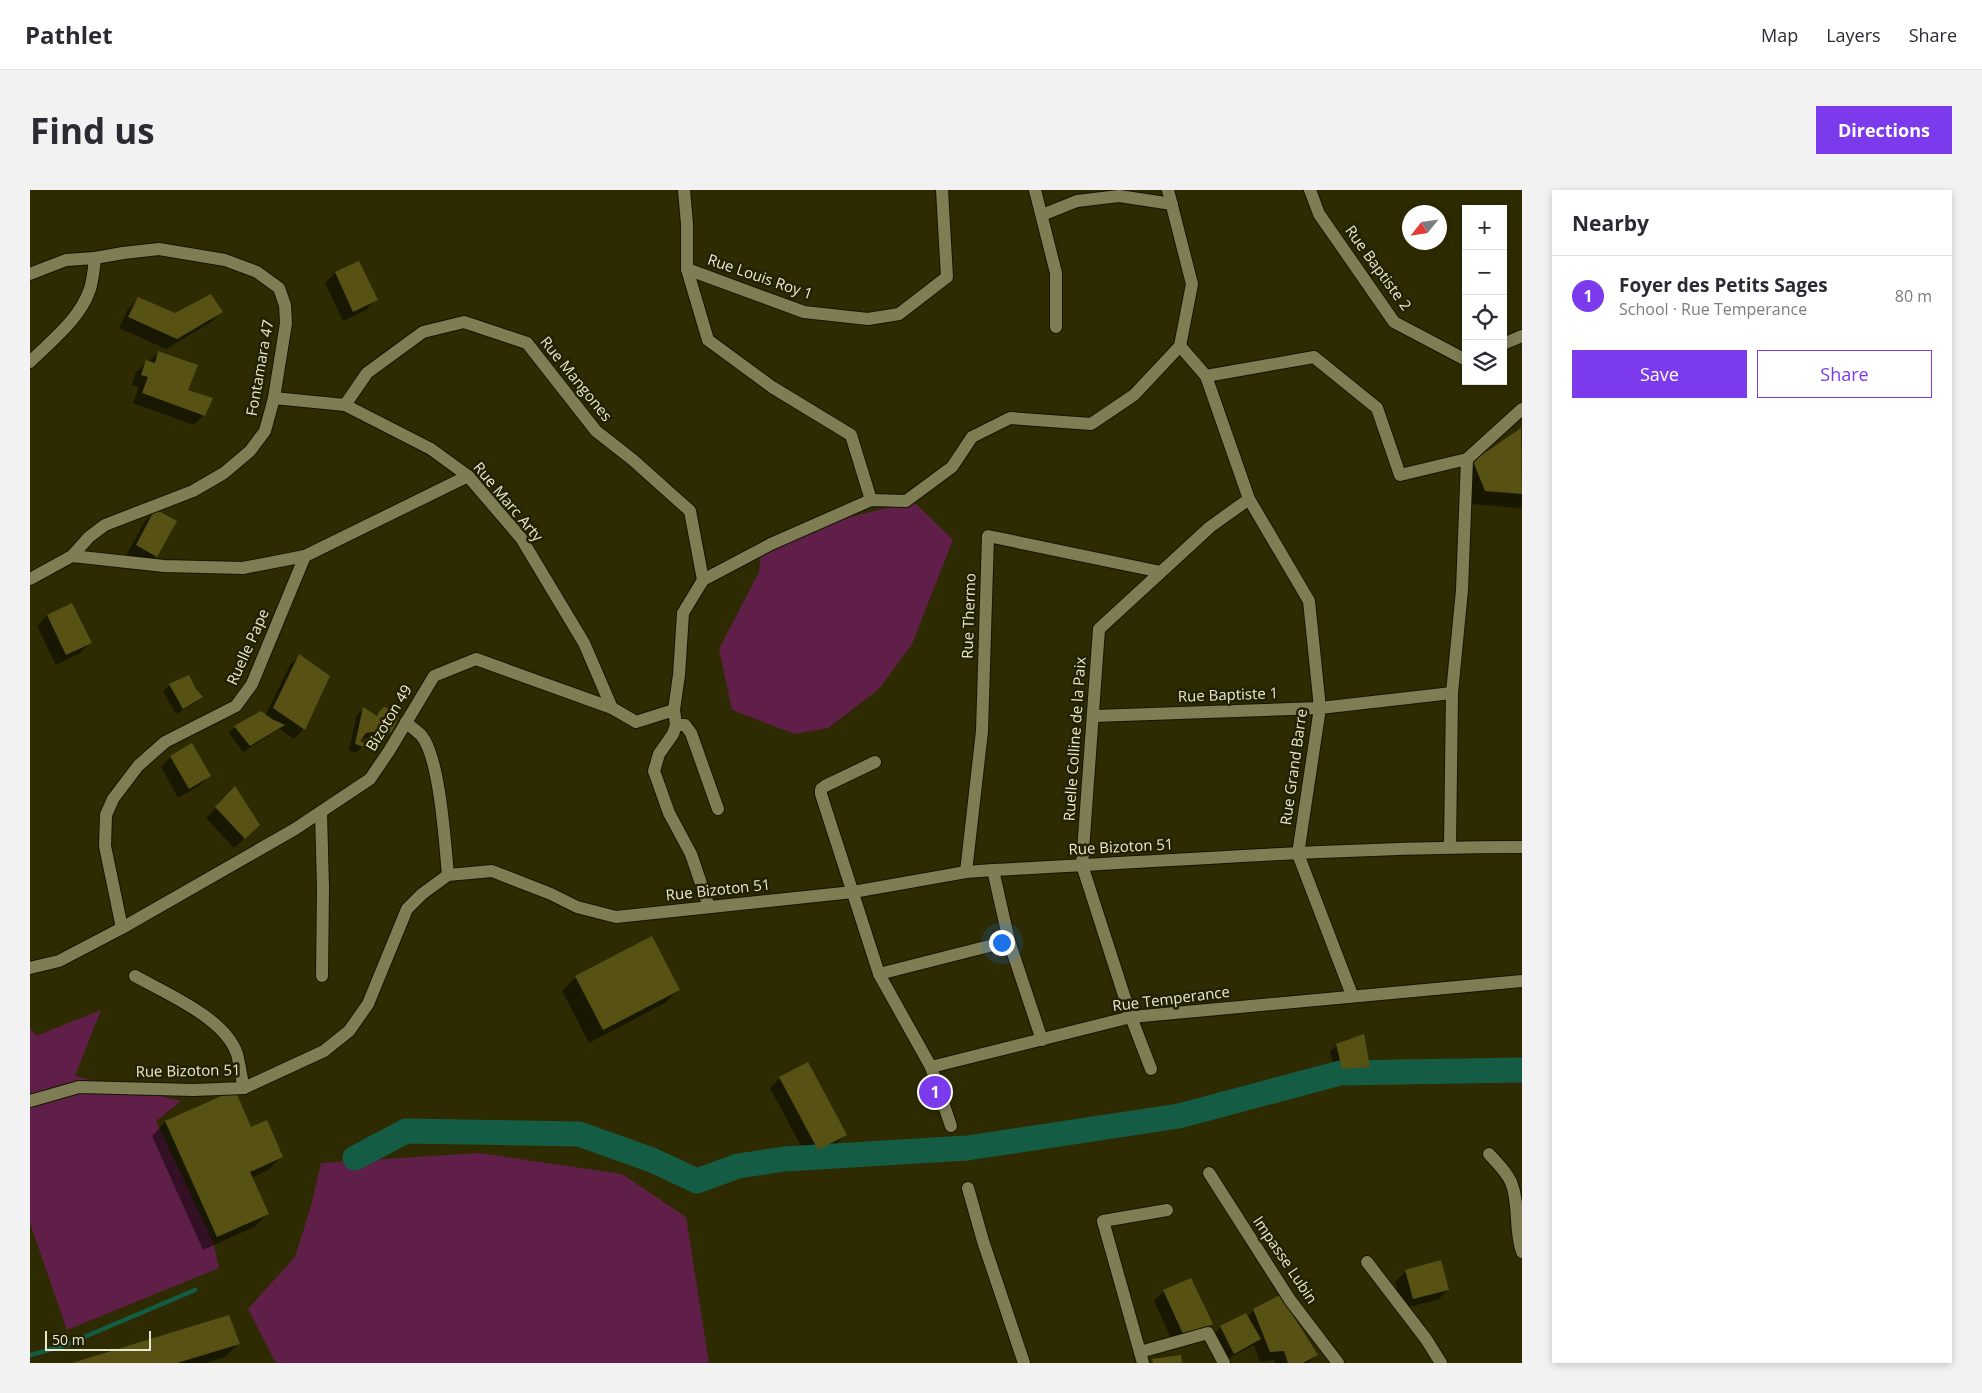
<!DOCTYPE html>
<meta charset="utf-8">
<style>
body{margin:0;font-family:"Open Sans",sans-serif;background:#f2f2f3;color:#2b2b33}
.controls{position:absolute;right:15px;top:15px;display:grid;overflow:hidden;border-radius:0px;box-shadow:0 2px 8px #0003}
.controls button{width:45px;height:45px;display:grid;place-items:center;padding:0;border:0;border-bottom:1px solid #e1e1e2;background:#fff;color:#2b2b33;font:25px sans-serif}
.compass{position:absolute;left:1372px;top:15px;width:45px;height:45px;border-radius:50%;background:#fff;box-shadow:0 2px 8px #0003;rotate:240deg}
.scale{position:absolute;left:15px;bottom:12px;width:106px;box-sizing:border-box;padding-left:5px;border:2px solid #e9e8d2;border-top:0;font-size:14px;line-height:18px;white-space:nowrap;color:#e9e8d2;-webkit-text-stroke:4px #232104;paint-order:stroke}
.you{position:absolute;left:971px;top:752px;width:18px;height:18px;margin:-12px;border:4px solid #fff;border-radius:50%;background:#1a73e8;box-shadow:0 0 0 8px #1a73e833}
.badge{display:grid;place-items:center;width:32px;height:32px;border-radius:50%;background:#7c3aed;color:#fff;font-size:16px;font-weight:700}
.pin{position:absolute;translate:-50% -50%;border:2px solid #fff;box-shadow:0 1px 5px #0006}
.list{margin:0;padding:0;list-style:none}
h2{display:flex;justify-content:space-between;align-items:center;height:65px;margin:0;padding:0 20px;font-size:21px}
h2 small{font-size:16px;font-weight:400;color:#7c7c81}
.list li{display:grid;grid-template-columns:32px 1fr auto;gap:15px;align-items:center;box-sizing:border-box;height:80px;padding:0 20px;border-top:1px solid #e1e1e2}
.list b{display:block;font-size:19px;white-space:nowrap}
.list p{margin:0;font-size:16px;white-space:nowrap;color:#7c7c81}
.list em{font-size:16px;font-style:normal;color:#7c7c81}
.actions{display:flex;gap:10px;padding:15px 20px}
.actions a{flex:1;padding:11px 0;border:1px solid #7c3aed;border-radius:0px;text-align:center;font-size:18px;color:#7c3aed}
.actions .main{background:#7c3aed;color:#fff}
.icon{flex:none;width:28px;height:28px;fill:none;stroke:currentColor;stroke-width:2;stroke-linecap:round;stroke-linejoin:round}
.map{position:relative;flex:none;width:1492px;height:1173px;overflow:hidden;border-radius:0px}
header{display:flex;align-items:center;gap:30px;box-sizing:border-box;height:70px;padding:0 25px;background:#fff;border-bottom:1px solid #e1e1e2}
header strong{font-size:24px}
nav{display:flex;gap:28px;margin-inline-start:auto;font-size:18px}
.intro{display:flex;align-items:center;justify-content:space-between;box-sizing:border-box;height:120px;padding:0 30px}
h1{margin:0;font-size:35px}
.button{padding:12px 22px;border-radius:0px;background:#7c3aed;color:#fff;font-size:18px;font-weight:700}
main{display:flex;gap:30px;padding:0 30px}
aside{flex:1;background:#fff;border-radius:0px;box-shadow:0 2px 8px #0003}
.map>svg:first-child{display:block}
.green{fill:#601f48}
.shadow{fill:#0007}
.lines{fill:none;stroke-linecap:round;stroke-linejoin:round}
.stream{stroke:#145c44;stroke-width:4.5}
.river{stroke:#145c44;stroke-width:25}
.building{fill:#575214}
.street-casing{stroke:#161300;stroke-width:14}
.street{stroke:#7f7d54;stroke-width:12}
.labels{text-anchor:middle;stroke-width:5;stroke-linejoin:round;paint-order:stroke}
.street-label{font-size:15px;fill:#e9e8d2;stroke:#232104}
</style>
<header>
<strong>Pathlet</strong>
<nav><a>Map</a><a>Layers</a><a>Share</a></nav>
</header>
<div class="intro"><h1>Find us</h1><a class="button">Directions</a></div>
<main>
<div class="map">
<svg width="1492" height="1173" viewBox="0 0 1492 1173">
<rect width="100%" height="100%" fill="#2e2b02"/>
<g class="green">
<path d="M884,312L923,350L882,454L849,499L798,538L765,544L702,520L689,459L729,382L732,352L775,337Z"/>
<path d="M71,820L45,886L151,911L126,931L183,1052L189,1078L37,1140L0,1033V838L6,846Z"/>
<path d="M449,963L592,984L656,1027L679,1173H246L218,1119L265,1067L281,1016L291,973Z"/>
</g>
<g class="shadow">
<path d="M328,72L346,110L336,120L313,131L295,93L305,83Z"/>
<path d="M108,109L145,124L191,122L181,132L136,159L89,138L98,119Z"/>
<path d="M129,162L174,225L164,235L103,213L109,197L102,195L106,182Z"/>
<path d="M1491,239L1492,315L1490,318L1441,314L1430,286L1444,272Z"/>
<path d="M126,321V366L116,377L96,366L115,331Z"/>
<path d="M42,414L60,453L50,463L26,475L7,436L17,426Z"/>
<path d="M270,465L274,539L264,549L249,539L213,562L199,543L205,537L235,526L260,475Z"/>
<path d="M159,487L165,499L172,507L165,513L146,524L133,501L140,495Z"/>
<path d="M333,519L346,527L354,519V528L361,540L350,551L348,545L345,543L341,547L330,549L328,552L334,555L326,563L319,560L327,525Z"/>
<path d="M141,567L179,586L169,596L148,608L131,577Z"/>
<path d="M205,598L218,645L204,658L176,628Z"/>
<path d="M546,787L649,799L635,813L559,853L532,801Z"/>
<path d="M1307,855L1338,876L1332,883L1306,885L1300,862Z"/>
<path d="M750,888L815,945L805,955L778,969L740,898Z"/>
<path d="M204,902L221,939L252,966L238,980L221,988L238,1024L224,1037L173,1060L122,946L135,932Z"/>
<path d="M1375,1082L1418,1100L1408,1110L1373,1118L1365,1092Z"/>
<path d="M1134,1101L1181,1134L1171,1144L1144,1155L1124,1111Z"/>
<path d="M1224,1120L1287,1165L1278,1173H1245L1244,1170L1230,1172L1224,1155L1197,1169L1184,1144L1191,1137L1217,1127Z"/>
<path d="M198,1126L209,1153L195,1167L176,1173H45Z"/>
</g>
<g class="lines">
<path class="stream" d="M0,1165L33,1156L165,1100"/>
<path class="river" d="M325,968L376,941L549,944L622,970L667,991L708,976L755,969L937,958L1149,926L1310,883L1492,880"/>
</g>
<g class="building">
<path d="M329,71L348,110L323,122L305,82Z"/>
<path d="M181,104L193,122L147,149L98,127L108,107L145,123Z"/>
<path d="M128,161L168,175L158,200L183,208L175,226L112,203L118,187L111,185L116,170L125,173Z"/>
<path d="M1491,238L1492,304L1455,301L1443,271Z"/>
<path d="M125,319L147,331L127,367L106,355Z"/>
<path d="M42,413L62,453L36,465L17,425Z"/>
<path d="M269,464L300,486L275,540L243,518Z"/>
<path d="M159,485L166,499L173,507L153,519L139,494Z"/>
<path d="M333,517L347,526L349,522L354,517L358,518L356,526L359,524L369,527L362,541L357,545L354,543V538L350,536L349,541L336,543L330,551L336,555L334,557L325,554Z"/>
<path d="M231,521L242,529L255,535L220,556L204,536Z"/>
<path d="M162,553L181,586L159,599L140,566Z"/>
<path d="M205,596L230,635L215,649L185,617Z"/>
<path d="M622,746L650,800L573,840L545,786Z"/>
<path d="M1334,844L1340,877L1312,879L1306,854Z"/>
<path d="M778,872L817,945L788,960L749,887Z"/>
<path d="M205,900L221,937L237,930L253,967L220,982L239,1024L187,1047L135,931Z"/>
<path d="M1411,1070L1419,1100L1383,1109L1375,1080Z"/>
<path d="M1161,1088L1183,1134L1154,1146L1133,1100Z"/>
<path d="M1250,1105L1288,1165L1273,1173H1258L1254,1161L1240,1162L1223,1119Z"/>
<path d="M1216,1123L1231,1149L1204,1164L1190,1136Z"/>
<path d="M199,1125L210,1154L147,1173H42Z"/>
<path d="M1151,1165L1152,1173H1123L1122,1169Z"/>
</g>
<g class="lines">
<defs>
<g id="street">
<path d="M654,0L657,34V79"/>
<path d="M1005,0L1026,83V137"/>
<path d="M1280,0L1289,24L1364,132L1436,170"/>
<path d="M1012,25L1047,11L1089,6L1142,14"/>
<path d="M0,84L36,70L65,68"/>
<path d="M1473,154L1492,146"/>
<path d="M1150,156L1176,186L1219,309L1279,411L1290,518L1268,664L1322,805"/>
<path d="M0,172C22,150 50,129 60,99C63,89 64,78 65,68L93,63L129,59L195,70L227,82L249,98L255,115L256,133L244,208L235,241L220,261L194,283L163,301L75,335L59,347L42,366L0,389"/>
<path d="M1176,186L1284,167L1347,218L1370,285L1437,269L1492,219"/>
<path d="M244,208L315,215L401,259L438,286L491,348L554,453L582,518"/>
<path d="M315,215L337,183L393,142L434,132L497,153L566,241L603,270L660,321L673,390"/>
<path d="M841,310L821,245L742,197L678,150L657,79L774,122L838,129L869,124L917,87L912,0"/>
<path d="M42,366L134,376L213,378L275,366"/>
<path d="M673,390L741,354L841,310L876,311L922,277L942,247L980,228L1061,234L1104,205L1150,156L1162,94L1138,0"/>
<path d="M644,520L646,535L643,544L629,564L624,581L639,623L661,664L679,717"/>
<path d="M1064,526L1290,518L1422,503"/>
<path d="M376,532C381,537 387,541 391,545C410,567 415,654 418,685"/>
<path d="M646,535H655L661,543L688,619"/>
<path d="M845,572L795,596L791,599V604L849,784L901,877L1101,827L1492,791"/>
<path d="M291,622L293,698L292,786"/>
<path d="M1420,657L1422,503L1432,400L1437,269"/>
<path d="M963,680L979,751L1012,850"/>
<path d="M936,682L952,541L958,346L1131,382"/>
<path d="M92,738L75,656L76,625L83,609L108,576L135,552L206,516L222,494L275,366L438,286"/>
<path d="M0,778L29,771L92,738L265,639L340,589L359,561L404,486L446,469L582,518L606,532L644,520L649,485L653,423L673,390"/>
<path d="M849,784L979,751"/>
<path d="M105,786C137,804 195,828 207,864C210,875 211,887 214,898"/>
<path d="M901,877L921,936"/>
<path d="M1121,879L1101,827L1052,675L1069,439L1180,337L1219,309"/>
<path d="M0,911L49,897L164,900L214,898L294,861L319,841L338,814L377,719L392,704L418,685L462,681L521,704L547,717L586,727L823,702L936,682L963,680C1139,671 1315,657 1492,657"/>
<path d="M1459,964C1467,973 1476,981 1481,992C1490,1014 1484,1040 1492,1062"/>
<path d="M1179,983L1260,1110L1308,1173"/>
<path d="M938,998L953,1051L994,1173"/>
<path d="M1337,1072L1396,1149L1411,1173"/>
<path d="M1110,1162L1178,1143L1194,1173"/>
<path d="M1113,1173L1073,1031L1137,1020"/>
</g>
</defs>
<use href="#street" class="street-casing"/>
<use href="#street" class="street"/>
</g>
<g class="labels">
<g class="street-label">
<text transform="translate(1348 78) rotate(54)" y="5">Rue Baptiste 2</text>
<text transform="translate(730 87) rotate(19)" y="5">Rue Louis Roy 1</text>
<text transform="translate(230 178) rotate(-80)" y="5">Fontamara 47</text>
<text transform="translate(546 189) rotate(51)" y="5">Rue Mangones</text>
<text transform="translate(478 312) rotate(50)" y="5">Rue Marc Arty</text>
<text transform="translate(939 426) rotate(-88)" y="5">Rue Thermo</text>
<text transform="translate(218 457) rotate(-66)" y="5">Ruelle Pape</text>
<text transform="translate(1198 505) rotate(-2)" y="5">Rue Baptiste 1</text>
<text transform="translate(359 528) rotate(-59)" y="5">Bizoton 49</text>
<text transform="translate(1045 549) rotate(-86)" y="5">Ruelle Colline de la Paix</text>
<text transform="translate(1264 577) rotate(-82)" y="5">Rue Grand Barre</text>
<text transform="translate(1091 657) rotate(-3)" y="5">Rue Bizoton 51</text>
<text transform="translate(688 700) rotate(-6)" y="5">Rue Bizoton 51</text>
<text transform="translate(1141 809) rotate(-7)" y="5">Rue Temperance</text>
<text transform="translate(158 881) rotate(-1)" y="5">Rue Bizoton 51</text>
<text transform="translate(1255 1070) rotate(56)" y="5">Impasse Lubin</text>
</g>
</g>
</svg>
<div class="controls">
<button>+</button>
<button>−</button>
<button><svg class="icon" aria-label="locate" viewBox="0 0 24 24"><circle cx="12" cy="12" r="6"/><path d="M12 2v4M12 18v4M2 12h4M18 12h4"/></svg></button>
<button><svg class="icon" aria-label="layers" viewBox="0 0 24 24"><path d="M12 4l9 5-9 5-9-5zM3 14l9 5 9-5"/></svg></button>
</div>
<svg class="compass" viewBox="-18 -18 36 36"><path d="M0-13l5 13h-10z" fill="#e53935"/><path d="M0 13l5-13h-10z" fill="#7c7c81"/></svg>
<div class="scale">50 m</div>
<div class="you"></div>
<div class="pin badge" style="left:905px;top:902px">1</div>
</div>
<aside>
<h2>Nearby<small></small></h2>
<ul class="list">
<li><span class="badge">1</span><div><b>Foyer des Petits Sages</b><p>School · Rue Temperance</p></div><em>80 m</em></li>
</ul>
<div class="actions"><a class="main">Save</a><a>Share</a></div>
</aside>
</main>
